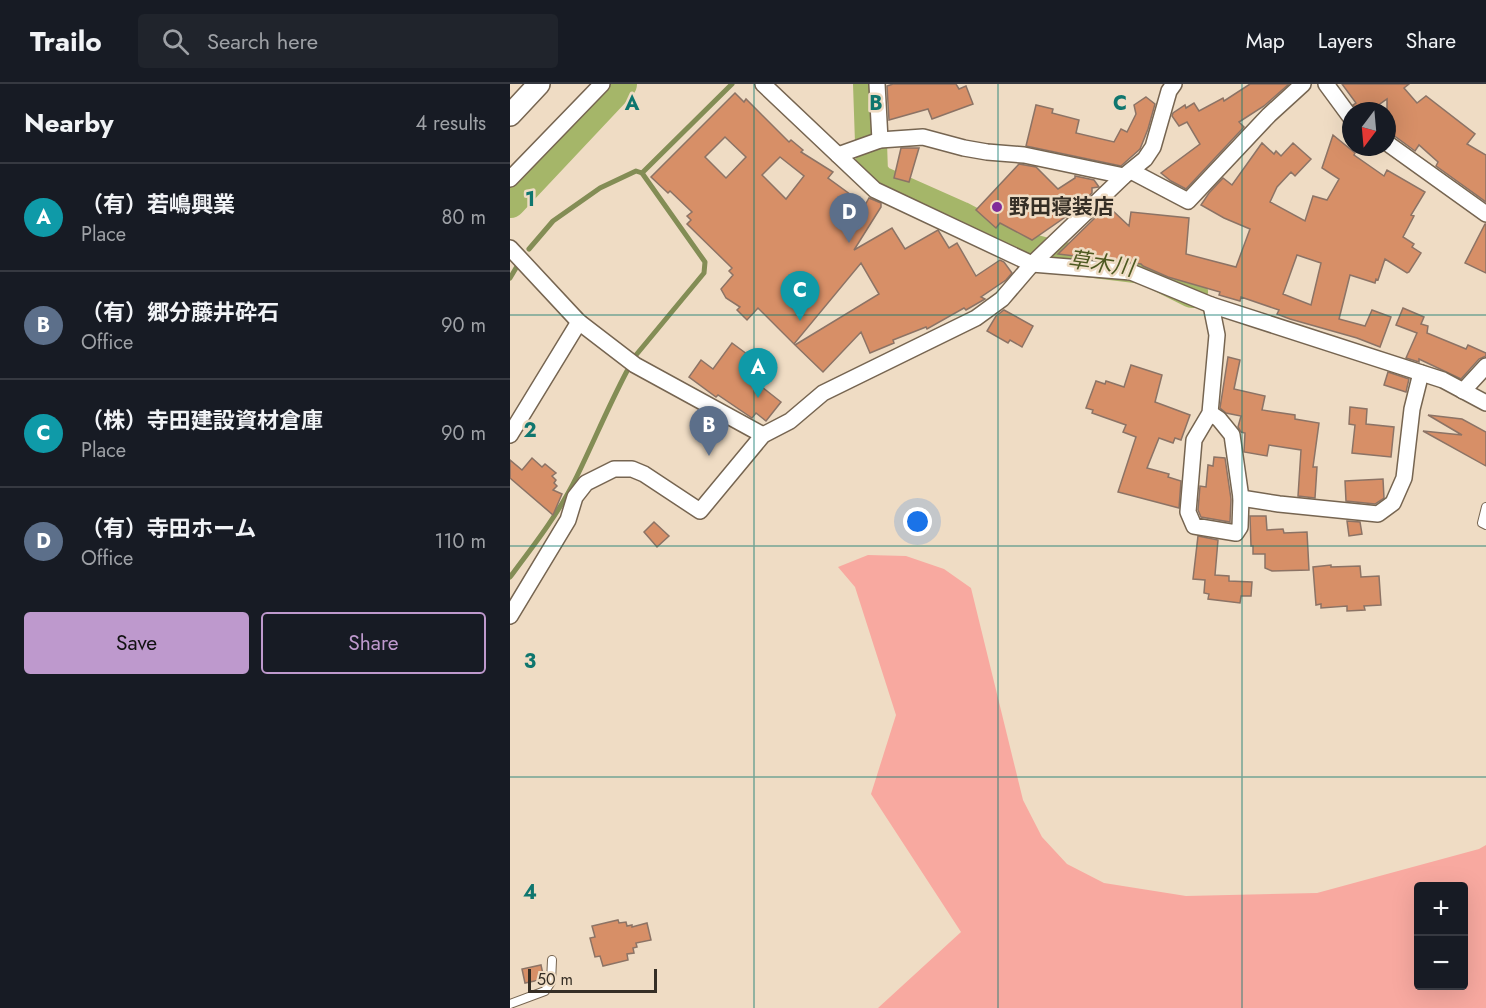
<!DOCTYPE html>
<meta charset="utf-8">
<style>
body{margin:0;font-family:Jost,"Noto Sans JP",sans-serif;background:#20242c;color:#f1f3f6}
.controls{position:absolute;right:18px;bottom:18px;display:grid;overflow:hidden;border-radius:6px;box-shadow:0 6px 24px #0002}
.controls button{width:54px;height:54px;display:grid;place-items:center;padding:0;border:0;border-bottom:2px solid #363941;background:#171b24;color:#f1f3f6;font:30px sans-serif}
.compass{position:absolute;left:832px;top:18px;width:54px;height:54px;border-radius:50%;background:#171b24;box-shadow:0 6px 24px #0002;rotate:196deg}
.scale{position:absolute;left:18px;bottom:15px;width:129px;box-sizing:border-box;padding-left:6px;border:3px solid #352e25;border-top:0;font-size:16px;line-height:21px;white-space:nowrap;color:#352e25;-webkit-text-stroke:4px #efdcc4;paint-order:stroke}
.you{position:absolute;left:408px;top:438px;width:21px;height:21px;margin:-15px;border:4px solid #fff;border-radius:50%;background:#1a73e8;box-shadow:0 0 0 9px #1a73e833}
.badge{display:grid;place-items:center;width:39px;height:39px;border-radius:50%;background:#be99cd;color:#fff;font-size:20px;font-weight:700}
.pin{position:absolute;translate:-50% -50px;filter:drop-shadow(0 2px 3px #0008)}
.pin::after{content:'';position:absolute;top:32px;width:21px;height:18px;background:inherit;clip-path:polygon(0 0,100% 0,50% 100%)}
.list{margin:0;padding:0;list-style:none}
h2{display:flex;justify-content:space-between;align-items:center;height:78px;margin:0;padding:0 24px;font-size:26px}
h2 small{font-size:20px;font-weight:400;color:#9ea1a6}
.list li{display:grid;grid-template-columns:39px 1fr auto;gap:18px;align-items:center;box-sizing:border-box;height:108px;padding:0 24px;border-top:2px solid #363941}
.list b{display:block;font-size:22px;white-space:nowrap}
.list p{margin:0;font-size:20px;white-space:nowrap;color:#9ea1a6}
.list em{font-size:20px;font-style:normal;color:#9ea1a6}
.actions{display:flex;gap:12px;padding:18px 24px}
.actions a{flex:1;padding:14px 0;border:2px solid #be99cd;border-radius:6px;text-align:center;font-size:21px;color:#be99cd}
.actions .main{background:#be99cd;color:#111}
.icon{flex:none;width:33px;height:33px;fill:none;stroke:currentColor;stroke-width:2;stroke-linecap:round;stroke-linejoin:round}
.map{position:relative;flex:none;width:976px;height:924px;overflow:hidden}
header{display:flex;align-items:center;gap:36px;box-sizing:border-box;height:84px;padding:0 30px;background:#171b24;border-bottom:2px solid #363941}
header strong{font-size:28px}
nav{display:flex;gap:33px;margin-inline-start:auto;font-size:21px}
.search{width:420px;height:54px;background:#20242c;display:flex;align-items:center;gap:15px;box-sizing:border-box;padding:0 21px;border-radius:6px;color:#9ea1a6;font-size:22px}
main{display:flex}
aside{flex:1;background:#171b24}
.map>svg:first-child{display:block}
.green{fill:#f8a9a0;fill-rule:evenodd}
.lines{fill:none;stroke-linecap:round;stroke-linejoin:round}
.stream{stroke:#838d55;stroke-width:5}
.river{stroke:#a5b669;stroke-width:32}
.building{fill:#d78f67;stroke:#8c7365;stroke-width:1.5;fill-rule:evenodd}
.service-casing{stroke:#766551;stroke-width:10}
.minor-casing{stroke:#766551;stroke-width:18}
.secondary-casing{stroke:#766551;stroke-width:24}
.service{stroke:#fff;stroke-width:8}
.minor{stroke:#fff;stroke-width:15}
.secondary{stroke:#fff;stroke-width:21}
.grid{fill:none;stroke:#0f766e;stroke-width:1.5;stroke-opacity:0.55}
.poi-dot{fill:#802b9a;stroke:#efdcc4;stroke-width:2}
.labels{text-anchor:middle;stroke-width:5;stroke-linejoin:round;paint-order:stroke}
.poi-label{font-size:21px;font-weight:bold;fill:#352e25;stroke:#efdcc4;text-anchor:start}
.water-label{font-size:22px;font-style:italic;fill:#4e5921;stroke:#efdcc4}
.grid-label{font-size:20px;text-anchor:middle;font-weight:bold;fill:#0f766e;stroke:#efdcc4;stroke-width:5;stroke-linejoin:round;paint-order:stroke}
</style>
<header>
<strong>Trailo</strong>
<div class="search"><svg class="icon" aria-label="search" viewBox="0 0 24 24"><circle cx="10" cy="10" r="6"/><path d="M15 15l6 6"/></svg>Search here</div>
<nav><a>Map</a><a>Layers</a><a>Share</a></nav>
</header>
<main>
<aside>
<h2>Nearby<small>4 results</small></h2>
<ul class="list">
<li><span class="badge" style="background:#0f9aa8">A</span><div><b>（有）若嶋興業</b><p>Place</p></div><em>80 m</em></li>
<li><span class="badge" style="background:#5c6f8a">B</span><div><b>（有）郷分藤井砕石</b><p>Office</p></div><em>90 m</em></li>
<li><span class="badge" style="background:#0f9aa8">C</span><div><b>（株）寺田建設資材倉庫</b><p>Place</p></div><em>90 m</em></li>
<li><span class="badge" style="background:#5c6f8a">D</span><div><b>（有）寺田ホーム</b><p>Office</p></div><em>110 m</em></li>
</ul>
<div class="actions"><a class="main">Save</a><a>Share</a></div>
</aside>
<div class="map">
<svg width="976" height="924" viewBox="0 0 976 924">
<rect width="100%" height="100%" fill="#efdcc4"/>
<path class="green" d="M358,471L396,472L434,485L461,504L513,716L532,753L557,780L594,799L676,812L807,809L969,765L976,761V924H368L451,848L361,710L386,631L345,503L328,483ZM908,802H954V902H908Z"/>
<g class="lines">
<g class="stream">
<path d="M19,165L43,137L90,104L126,87L132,89L222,0"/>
<path d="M0,194L6,184"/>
<path d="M126,271L194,189L195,178L132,89"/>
<path d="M0,493C25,460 49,429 67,392C84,357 99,321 117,287"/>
</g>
<g class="river">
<path d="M359,0L362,88L369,97L450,133L503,161L552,174L634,184L682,208"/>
<path d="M0,118L111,0"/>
</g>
</g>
<g class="building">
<path d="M383,0H446L449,5L456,2L463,20L422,35L418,25L379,36L377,2Z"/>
<path d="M740,0H779L754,22L729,38L734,43L676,105L661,97L651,89L690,60L677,38L669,42L662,32L663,29L675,21L676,24L684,19L689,27L713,14L714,17Z"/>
<path d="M832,0H899L894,4L907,19L916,12L965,50L957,60L976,71V118L926,82L928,78L909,61L905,67L883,51L877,49V15L860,27H848L843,21L846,19Z"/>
<path d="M225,9L234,18L236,15L279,58L281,56L293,66L291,68L323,88L318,94L355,121L359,114L371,119V123L344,166L382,144L395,165L428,146L439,164L447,159L466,192L490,176L494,178L502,189L496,196L471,213L475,215L456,226L454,224L417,245L416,243L383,256L384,259L360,269L351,248L313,288L285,261L369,210L351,179L284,260L248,224L237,236L227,226L230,223L216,214L211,205L223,191L219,187L222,184L177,140L181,136L177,132L182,128L160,107L158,109L141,93ZM215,53L236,73L216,94L195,73ZM270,73L294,92L276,115L252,91Z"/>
<path d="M636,13L645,20L638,45L630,65L611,82L516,62L526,21L543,25L542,29L569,36L566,49L604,58L611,45L617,48L626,30L624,21Z"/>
<path d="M823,51L845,69L844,71L874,92L877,86L915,108L901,131L904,132L893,153L904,160L902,163L911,169L899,188L897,189L875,175L868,196L866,195L865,199L840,191L829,235L855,242L862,226L881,233L870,263L847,254L780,235L767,230L769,226L731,213L730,217L709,211L710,208L658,193L633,182L631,180L548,170L593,126H602L619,142L621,128L679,134L676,170L726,183L740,145L714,134L691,121L699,109L713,94L722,101L752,59L764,70L766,67L771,72L783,59L801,75L785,92L781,88L767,103L760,118L795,137L803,112L817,116L829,95L812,84ZM787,171L811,179L801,221L773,210Z"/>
<path d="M391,64H409L399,98L384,94Z"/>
<path d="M509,80L526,83L548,105L565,94V92L584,96L589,103L582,104V109L556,134L557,132L522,156L490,139L486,144L466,126Z"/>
<path d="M975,140H976V189L955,179Z"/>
<path d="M893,224L914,233L911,240L918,242L917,249L956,265L958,261L976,269V272L969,275L951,295L909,275V278L896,274L907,249L886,241Z"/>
<path d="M494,226L523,242L512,263L500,256L498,259L477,247L486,232Z"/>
<path d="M222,259L264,290L252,303L271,318L256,337L246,329L242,334L208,311L206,313L179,293L191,276L203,285Z"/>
<path d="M718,273L730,276L724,305L755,312L752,326L785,331V335L809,339L803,383H807L805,414L788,412L791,366L759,361L757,372L734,368L735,349L731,348L728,343L731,332L716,329L710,324Z"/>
<path d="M621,281L652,291L645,318L680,331L671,356L665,354L663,359L649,354L637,384L659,390L658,393L671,397L669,424L608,408L626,353L613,348L616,341L582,329L583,326L576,324L586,297L595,300L596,297L614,303Z"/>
<path d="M878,288L899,295L896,308L874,301Z"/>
<path d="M840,323L857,325L856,340L884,343L881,373L842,369L845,341L839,340Z"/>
<path d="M918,331L952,335L976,348V382L913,347L952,351Z"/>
<path d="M704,373L715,374L721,415L720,438L691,433L688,426L690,402L696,403L698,381L703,382Z"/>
<path d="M22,374L32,383L35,380L46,389L42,392L46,396L44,399L47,402L43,406L52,410L43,431L0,394V376L12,386Z"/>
<path d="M873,395L874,414L865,420L836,417L835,397Z"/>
<path d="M740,432H756L757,446L773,445L774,449L797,448L799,486L762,487L755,484V470H743V462H741Z"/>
<path d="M837,437L850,438L852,450L839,452Z"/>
<path d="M144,438L159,452L147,463L134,448Z"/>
<path d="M688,452L708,456L705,491L719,492V497L742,498L741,512H731L730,519L698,515L699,510L694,509L695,496L683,495Z"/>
<path d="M821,481V483L850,482L851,493L869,492L871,521L854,522L855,526L837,527V522L811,524V520L806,521L803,483Z"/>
<path d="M108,836L109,839L116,838L117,842L122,841V843L137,839L141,856L126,859L127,863L123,864L124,869L117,870L118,876L93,882L90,872L85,873L80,854L85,853L82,842Z"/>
<path d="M31,881L34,895L15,899L12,885Z"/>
</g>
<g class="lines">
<defs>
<g id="service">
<path d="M976,423L972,439L976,441"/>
<path d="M0,920L35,907L41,898L42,876"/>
</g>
<g id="minor">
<path d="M253,0L365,106L522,180L621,188L701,221L933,296L976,319"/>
<path d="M367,0L370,56"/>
<path d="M816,0L841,34"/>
<path d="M877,59L976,130"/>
<path d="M328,71L370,56L413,53L454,64L477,68L514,71L614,92"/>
<path d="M621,87L678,117L759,31L793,0"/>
<path d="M0,95L92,0"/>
<path d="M0,164L69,238L125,281L253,351"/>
<path d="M953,307L976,282"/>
<path d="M700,329L709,335L722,351L731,414L730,443L726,449L684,442L678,428L684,356L700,329L707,251L701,221"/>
<path d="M0,351L69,238"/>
<path d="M731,414L769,420L868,430L883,419L894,394L902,325L911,289"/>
<path d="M0,532L58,436L65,413L76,399L104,385H122L134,390L190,427L253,351L280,337L313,309L466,234L492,215L522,180L614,92L635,75L643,63L659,7L664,0"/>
</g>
<path id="secondary" d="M0,31L29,0"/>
</defs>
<use href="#service" class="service-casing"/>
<use href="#minor" class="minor-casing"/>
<use href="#secondary" class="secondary-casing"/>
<use href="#service" class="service"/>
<use href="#minor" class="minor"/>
<use href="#secondary" class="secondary"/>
</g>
<path class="grid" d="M244,0V924M488,0V924M732,0V924M0,231H976M0,462H976M0,693H976"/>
<circle class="poi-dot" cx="487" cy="123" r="6"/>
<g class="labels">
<g class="poi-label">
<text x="499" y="130">野田寝装店</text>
</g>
<g class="water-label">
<text transform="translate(591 179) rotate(8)" y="8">草木川</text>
</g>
</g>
<g class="grid-label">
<text x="122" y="26">A</text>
<text x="366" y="26">B</text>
<text x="610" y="26">C</text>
<text x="20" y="122">1</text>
<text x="20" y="353">2</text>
<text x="20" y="584">3</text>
<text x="20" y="815">4</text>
</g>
</svg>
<div class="controls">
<button>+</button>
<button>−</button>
</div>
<svg class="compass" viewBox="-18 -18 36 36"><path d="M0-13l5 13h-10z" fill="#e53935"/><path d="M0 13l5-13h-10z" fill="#9ea1a6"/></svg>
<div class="scale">50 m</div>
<div class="you"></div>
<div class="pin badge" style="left:248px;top:314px;background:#0f9aa8">A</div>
<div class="pin badge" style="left:199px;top:372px;background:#5c6f8a">B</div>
<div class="pin badge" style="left:290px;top:237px;background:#0f9aa8">C</div>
<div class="pin badge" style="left:339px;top:159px;background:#5c6f8a">D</div>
</div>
</main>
